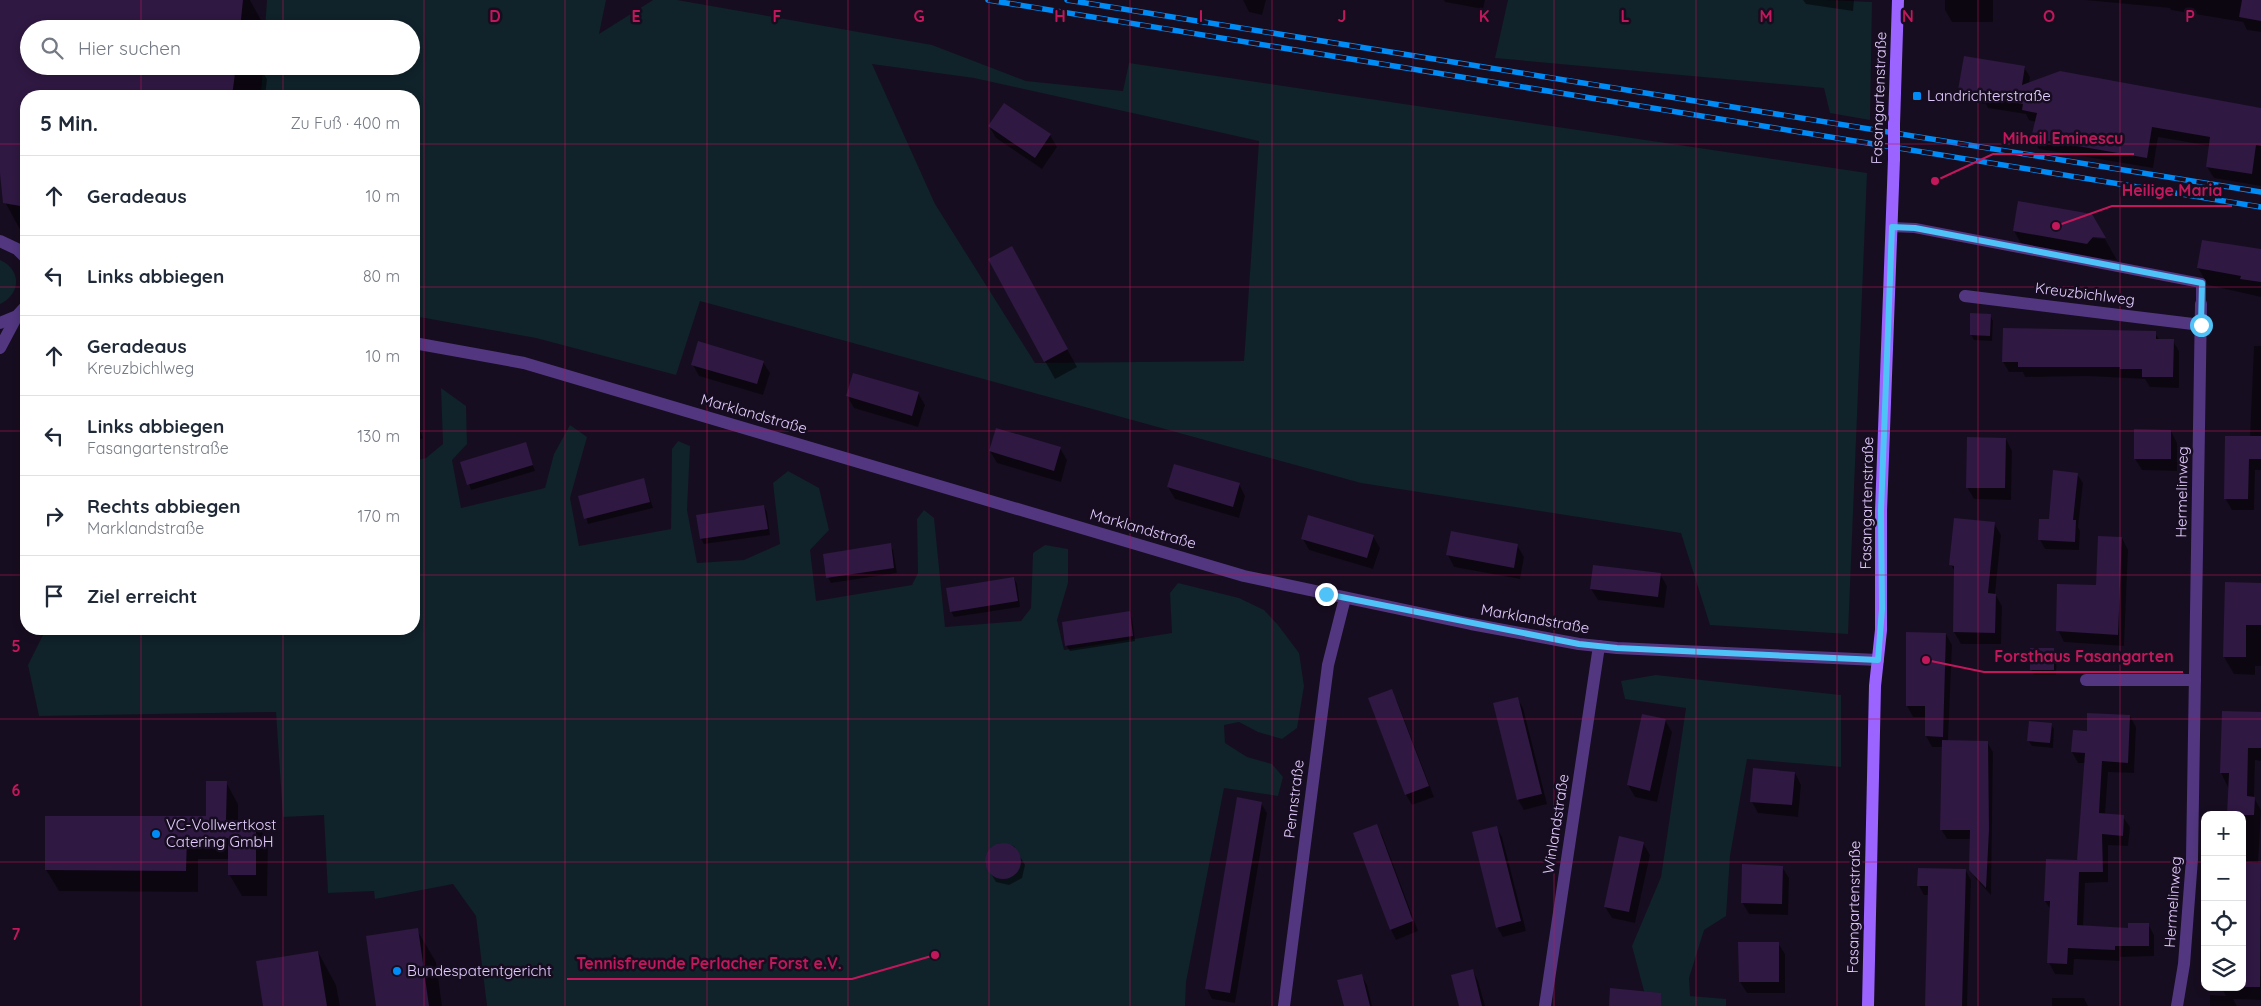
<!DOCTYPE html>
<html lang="de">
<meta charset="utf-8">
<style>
body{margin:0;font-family:Quicksand,sans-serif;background:#f2f2f3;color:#1f2937}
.controls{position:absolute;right:15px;bottom:15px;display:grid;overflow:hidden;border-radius:10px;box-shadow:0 2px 8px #0003}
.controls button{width:45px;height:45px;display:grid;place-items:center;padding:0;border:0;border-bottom:1px solid #e0e1e3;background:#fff;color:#1f2937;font:25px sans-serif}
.stop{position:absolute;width:15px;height:15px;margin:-11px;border:4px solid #4fc3f7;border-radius:50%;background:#fff}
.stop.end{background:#4fc3f7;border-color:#fff;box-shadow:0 1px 5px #0008}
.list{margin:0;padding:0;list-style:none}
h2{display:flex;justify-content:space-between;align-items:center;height:65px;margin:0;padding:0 20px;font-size:21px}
h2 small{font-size:16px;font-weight:400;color:#747a83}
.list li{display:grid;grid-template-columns:32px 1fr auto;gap:15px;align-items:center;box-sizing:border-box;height:80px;padding:0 20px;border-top:1px solid #e0e1e3}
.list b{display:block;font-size:19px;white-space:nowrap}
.list p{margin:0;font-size:16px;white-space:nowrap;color:#747a83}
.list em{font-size:16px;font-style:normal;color:#747a83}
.icon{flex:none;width:28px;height:28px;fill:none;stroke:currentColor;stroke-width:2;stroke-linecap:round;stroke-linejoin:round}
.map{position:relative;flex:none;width:2261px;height:1006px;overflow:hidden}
.search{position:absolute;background:#fff;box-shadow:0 2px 8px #0003;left:20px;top:20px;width:400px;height:55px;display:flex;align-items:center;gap:12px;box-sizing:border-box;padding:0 18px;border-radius:28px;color:#747a83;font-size:19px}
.panel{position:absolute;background:#fff;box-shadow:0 2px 8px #0003;left:20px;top:90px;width:400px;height:545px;border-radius:20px}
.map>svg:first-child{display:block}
.green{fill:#10222a;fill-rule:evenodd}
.shadow{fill:#0007}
.building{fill:#2f1842}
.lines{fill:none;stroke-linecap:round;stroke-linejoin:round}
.lane{stroke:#523780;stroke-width:10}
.street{stroke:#523780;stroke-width:12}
.secondary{stroke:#9b63ff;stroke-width:12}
.rail-casing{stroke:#008cf7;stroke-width:5.5}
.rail{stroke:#170d20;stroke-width:4;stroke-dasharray:11;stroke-linecap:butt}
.secondary-bridge{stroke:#9b63ff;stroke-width:12}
.route{stroke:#4fc3f7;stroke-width:6}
.grid{fill:none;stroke:#c2185b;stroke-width:1;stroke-opacity:0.55}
.poi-dot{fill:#008cf7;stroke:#170d20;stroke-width:2}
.labels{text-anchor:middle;stroke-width:5;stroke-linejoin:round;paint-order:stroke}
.poi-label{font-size:15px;fill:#e3ccff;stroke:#170d20;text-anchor:start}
.street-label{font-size:15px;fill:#e3ccff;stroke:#170d20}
.grid-label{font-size:16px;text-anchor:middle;font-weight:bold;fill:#c2185b;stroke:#170d20;stroke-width:5;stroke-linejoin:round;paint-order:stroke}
.leader{fill:none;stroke:#c2185b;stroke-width:2}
.callout-dot{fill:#c2185b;stroke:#170d20;stroke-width:2}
.callout-label{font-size:16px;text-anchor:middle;font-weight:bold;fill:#c2185b;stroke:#170d20;stroke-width:5;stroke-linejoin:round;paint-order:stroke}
</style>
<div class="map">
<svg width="2261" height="1006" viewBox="0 0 2261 1006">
<rect width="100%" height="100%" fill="#170d20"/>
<g class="green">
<path d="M267,0H606L599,34L653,0H677L932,45L1026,81L1123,91L1129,63L1867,173L1848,634L1710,625L1681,533L1361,483L700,301L676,375L536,338L414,316V96H261L263,66H411V29H265ZM872,64L974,78L1259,141L1244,361L1035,363L935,204Z"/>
<path d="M1508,0H1825L1872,2L1870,120L1830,113L1824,88L1495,58Z"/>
<path d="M0,260C22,270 21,294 0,304Z"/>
<path d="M441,388L466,406L467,444L452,460L461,508L545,488L554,454L570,425L587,437L570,498L579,546L671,529L672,449L678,441L690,446L687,510L697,563L744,560L780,544L773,483L788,471L819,488L829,530L810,550L816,601L912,585L918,573L917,519L924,510L934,518L945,627L1021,621L1031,608L1033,553L1045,545L1068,549V583L1057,620L1064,650L1172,633L1170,593L1178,583L1239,598L1264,610L1278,625L1299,653L1304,686L1297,728L1282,739L1258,732L1239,722L1224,725L1225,743L1247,757L1272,764L1283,777L1278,796L1224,788L1186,982L1185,1006H487L476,916L453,884L375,899L374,891L328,893L324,815L283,817L276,712L39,716L28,665L46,629H414V461L426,458L443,444Z"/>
<path d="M1656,675L1841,695V767L1747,759L1730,856L1726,916L1704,930L1689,978L1690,996L1726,999V1006H1648L1632,946L1661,877L1686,708L1625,699L1621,681Z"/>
</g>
<g class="shadow">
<path d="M0,0H250L262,22L261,29H29V66H259L267,79L265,96H26V235H23L5,202L0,163Z"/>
<path d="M1243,0H1266L1262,15L1249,12Z"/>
<path d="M1444,0H1485L1483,9L1445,2Z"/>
<path d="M1803,0H1854L1853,11L1806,4Z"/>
<path d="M1945,0H1993V22H1952L1945,10Z"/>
<path d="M2085,0H2261V32L2247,30L2243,22L2171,10L2170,8Z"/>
<path d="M2024,67L2030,77L2029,84L2261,108V186L2214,178L2207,167L2210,146L2158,137L2153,168L2039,149L2032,138L2036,122L2029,120L2026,114L1988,108L1986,104L1966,101L1960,90Z"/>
<path d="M989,126L1050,135L1057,147L1042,169L996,138Z"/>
<path d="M2014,231L2105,239L2117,260L2107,259L2100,267L2027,254Z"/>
<path d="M2261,251V297L2208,285L2198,268Z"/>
<path d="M1021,265L1077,367L1055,379L1045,361Z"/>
<path d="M1990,315L1993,321L1992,341L1974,340L1971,335Z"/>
<path d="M2155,333L2160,341H2173L2179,351V388L2150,387L2145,379L2088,376L2025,377L2023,372H2009L2003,362Z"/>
<path d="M2254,346H2261V470H2255L2254,510H2232L2225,498L2250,437Z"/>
<path d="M763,362L770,373L763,395L699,376L693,365Z"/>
<path d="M918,393L925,405L918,427L854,408L847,396Z"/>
<path d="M414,416L423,438L414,442Z"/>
<path d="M2171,431L2177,443V471L2142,470L2135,459Z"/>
<path d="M2006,439L2012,451L2011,500L1974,499L1967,487Z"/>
<path d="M525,443L535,471L471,490L462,463Z"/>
<path d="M1060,448L1067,460L1061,482L997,463L990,451Z"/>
<path d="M2077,474L2083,483L2078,527L2080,531L2079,550L2045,549L2040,540Z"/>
<path d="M644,480L653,508L588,524L580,496Z"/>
<path d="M1239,484L1245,496L1239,518L1175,499L1168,487Z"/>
<path d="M764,506L767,512L770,535L704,544L701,539L698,516Z"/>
<path d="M1994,523L2001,535L1995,594L2002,606L2001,644H1961L1954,632L1955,572L1951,565Z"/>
<path d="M1373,536L1380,548L1373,569L1309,550L1303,539Z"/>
<path d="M2122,538L2128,550L2124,646L2064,642L2058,630L2097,586Z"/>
<path d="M890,545L893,550L897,573L831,583L828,578Z"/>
<path d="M1517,545L1524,557L1520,579L1454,567L1448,555Z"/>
<path d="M1660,574L1667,586L1664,608L1598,600L1591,589Z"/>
<path d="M1014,578L1017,584L1020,607L954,617L951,611Z"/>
<path d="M2261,584V666H2255V675L2234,674L2224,657Z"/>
<path d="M1129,613L1132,618L1135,641L1070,651L1066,645Z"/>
<path d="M1946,634L1952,645L1948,741L1987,742L1993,752L1991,895L1976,879L1970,869L1971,839H1947L1941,829L1943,747H1932L1926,736V717H1913L1907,706Z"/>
<path d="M2053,650L2057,655L2056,675H2034L2031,669Z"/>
<path d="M1391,691L1397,701L1434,797L1412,805L1406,795L1369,699Z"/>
<path d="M1517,698L1523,708L1547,804L1524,810L1518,800L1495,704Z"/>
<path d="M2261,713V761L2255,760L2254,798L2261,810L2258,864H2261V1000L2233,999L2237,1006H2210V995L2226,996L2221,987H2242V815L2221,773Z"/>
<path d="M2130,716L2136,727L2134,773L2108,772L2105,815L2123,817L2130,827L2128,846L2108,845V882L2085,883L2083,927L2130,929L2148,924L2154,935V956L2120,957V961L2074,959L2073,975L2055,974L2049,963L2051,910L2045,901L2078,861L2085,763H2078L2072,752L2088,732Z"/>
<path d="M1665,720L1672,732L1657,802L1635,797L1628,785Z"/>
<path d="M2051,724L2054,729L2053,748L2032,746L2028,740Z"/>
<path d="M1795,773L1801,785L1798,817L1758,813L1752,802Z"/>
<path d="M226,782L238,804V821H255L268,842L267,896H242L229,874V859H198V892L59,891L46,870L207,818Z"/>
<path d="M1261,803L1267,813L1235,1003L1212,999L1207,989Z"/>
<path d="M1376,825L1382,835L1418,931L1396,940L1391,930Z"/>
<path d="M1496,827L1502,837L1526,931L1503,937L1497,927Z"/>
<path d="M1000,843L1014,846L1025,865L1022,878L1009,885L996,882L985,864L989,850Z"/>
<path d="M1643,843L1650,855L1635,923L1612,918L1605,907Z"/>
<path d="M1782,867L1789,878L1788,915L1749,914L1742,902Z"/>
<path d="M1966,871L1971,880L1967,1006H1926L1929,895H1924L1919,886Z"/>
<path d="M417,930L436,962L442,1006H378Z"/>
<path d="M1778,943L1785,954V993H1747L1740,982Z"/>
<path d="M318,952L336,985L340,1006H264Z"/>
<path d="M1473,971L1478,981L1485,1006H1460Z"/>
<path d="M1361,975L1367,985L1372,1006H1345Z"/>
<path d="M2052,998H2084L2088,1006H2052Z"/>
</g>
<g class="building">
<path d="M0,0H243L240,29H29V66H236L232,96H26V207L3,203L0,173Z"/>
<path d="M2242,0H2261V21L2239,17Z"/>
<path d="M1964,56L2025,66L2022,85L2060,71L2261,108V146L2256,145L2252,174L2206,167L2210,137L2152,127L2147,158L2031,138L2037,113L2022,110L2023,104L1980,97L1981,94L1958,90Z"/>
<path d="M1004,103L1051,134L1035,158L988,126Z"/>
<path d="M2018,201L2092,214L2106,238L2093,237L2087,244L2013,231Z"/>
<path d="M2202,240L2261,249V282L2240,279L2241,276L2197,268Z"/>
<path d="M1012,246L1068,349L1044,362L988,259Z"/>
<path d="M1970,313L1991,314L1990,336L1970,335Z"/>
<path d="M2003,328L2156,331V339H2174L2173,377H2142V369H2120V367H2018V362H2002Z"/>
<path d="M698,341L764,361L757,384L691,365Z"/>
<path d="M853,373L919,392L912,416L846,396Z"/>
<path d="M996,428L1061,447L1054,471L989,451Z"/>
<path d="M2134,429L2171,430V459H2134Z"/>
<path d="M2225,436H2261V459H2249L2248,499H2224Z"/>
<path d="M1967,437L2006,438L2005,488H1966Z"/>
<path d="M526,442L533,465L467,485L460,462Z"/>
<path d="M1174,464L1240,483L1233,507L1167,487Z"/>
<path d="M2053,470L2078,473L2073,520H2076L2075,542L2038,540L2039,519H2049Z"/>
<path d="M644,478L650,502L584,519L578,496Z"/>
<path d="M764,505L768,529L700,539L696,515Z"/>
<path d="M1308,515L1374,535L1367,558L1301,539Z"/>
<path d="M1954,518L1995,522L1988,593L1996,594L1995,633L1953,632L1954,566L1949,565Z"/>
<path d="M1451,531L1518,544L1514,568L1446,555Z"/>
<path d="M2098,536L2122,537L2118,635L2056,631L2057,584L2096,585Z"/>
<path d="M891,543L894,568L826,578L823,554Z"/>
<path d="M1593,565L1661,573L1658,597L1590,589Z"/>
<path d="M1014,577L1018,601L950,612L946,588Z"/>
<path d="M2225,582L2261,583V625H2246V657H2223Z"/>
<path d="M1130,611L1133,636L1065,646L1062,622Z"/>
<path d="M1906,632L1946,633L1943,737L1925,736V706H1906Z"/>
<rect x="2030" y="648" width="24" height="22"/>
<path d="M1392,689L1429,786L1405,795L1368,698Z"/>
<path d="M1518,697L1542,794L1517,800L1493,703Z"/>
<path d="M2222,711L2261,712V748H2248L2247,796L2255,797L2254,815H2227L2229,773H2220Z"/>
<path d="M2087,713L2130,715L2128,763L2102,761L2099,813L2124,815L2123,836L2102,834L2103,872H2079L2077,925L2128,928V923H2149V946H2115V950L2068,948L2067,964L2047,963L2050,901H2044L2046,859L2077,860L2085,753L2071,752L2073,730L2087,731Z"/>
<path d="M1642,714L1666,719L1650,791L1627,785Z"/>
<path d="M2029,721L2052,723L2050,743L2027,741Z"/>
<path d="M1942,740L1988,741L1989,830L1986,888L1969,870L1970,830H1940Z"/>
<path d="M1753,768L1795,772L1792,805L1750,802Z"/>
<path d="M206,781H227L226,820H256V875H228V838H187L186,871L45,870V816H206Z"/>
<path d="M1237,797L1262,802L1230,993L1205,989Z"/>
<path d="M1377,824L1413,921L1390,930L1353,833Z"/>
<path d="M1497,826L1521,921L1496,928L1472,832Z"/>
<path d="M1619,836L1644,842L1629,912L1604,907Z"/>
<circle cx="1003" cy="861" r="18"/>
<path d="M2242,862L2261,863L2260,987H2242Z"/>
<path d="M1742,864L1783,866L1782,904L1741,903Z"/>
<path d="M1918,868L1966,869L1962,1006H1925L1928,886H1917Z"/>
<path d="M418,928L429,1006H376L366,936Z"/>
<path d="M1738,942H1779V982H1739Z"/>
<path d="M318,951L327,1006H263L256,961Z"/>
<path d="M1473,969L1482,1006H1459L1451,975Z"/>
<path d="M1362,974L1370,1006H1344L1337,980Z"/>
<path d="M1610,988L1661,993V1006H1609Z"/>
</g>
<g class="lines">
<path class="lane" d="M1891,227L1915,228L2201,283V304"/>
<g class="street">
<path d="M0,241L17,249L26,258"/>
<path d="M1965,296L2201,325"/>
<path d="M0,323L17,316"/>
<path d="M414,343L524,363L1244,576L1471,624L1579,644L1617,648L1878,660"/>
<path d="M0,348L17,316L26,306"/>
<path d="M2086,680H2195"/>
<path d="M1284,1006L1328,665L1345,598"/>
<path d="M1545,1006L1599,646"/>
<path d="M2177,1006L2184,964L2192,859L2201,304"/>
</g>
<g class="secondary">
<path d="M1894,124L1898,0"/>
<path d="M1868,1006L1875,686L1881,630V511L1894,159"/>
</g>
<defs>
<g id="rail">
<path d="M988,0L2261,207"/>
<path d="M1067,0L2261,192"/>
</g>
</defs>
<use href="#rail" class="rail-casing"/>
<use href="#rail" class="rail"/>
<path class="secondary-bridge" d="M1894,124V159"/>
</g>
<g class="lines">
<path class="route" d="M1326,594L1579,644L1617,648L1878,660L1882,609L1881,511L1892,227L1915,228L2202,283L2201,325"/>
</g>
<path class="grid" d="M141,0V29M283,0V29M424,0V1006M565,0V1006M707,0V1006M848,0V1006M989,0V1006M1130,0V1006M1272,0V1006M1413,0V1006M1554,0V1006M1696,0V1006M1837,0V1006M1978,0V1006M2120,0V1006M141,66V96M283,66V96M0,144H26M414,144H2261M0,287H26M414,287H2261M0,431H26M414,431H2261M0,575H26M414,575H2261M141,629V1006M283,629V1006M0,719H2261M0,862H2205M2242,862H2261"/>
<g class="poi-dot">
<rect x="1912" y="91" width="10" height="10" rx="2.5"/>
<circle cx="156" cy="834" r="5"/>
<circle cx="397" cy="971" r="5"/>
</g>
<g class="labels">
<g class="poi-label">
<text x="1927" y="101">Landrichterstraße</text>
<text x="166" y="830">VC-Vollwertkost<tspan x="166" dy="17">Catering GmbH</tspan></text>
<text x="407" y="976">Bundespatentgericht</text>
</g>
<g class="street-label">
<text transform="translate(1879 98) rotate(-88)" y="5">Fasangartenstraße</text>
<text transform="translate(2085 294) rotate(7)" y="5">Kreuzbichlweg</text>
<text transform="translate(754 414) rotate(16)" y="5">Marklandstraße</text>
<text transform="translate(2182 492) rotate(-89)" y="5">Hermelinweg</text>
<text transform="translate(1867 503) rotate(-89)" y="5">Fasangartenstraße</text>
<text transform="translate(1143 529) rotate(16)" y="5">Marklandstraße</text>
<text transform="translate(1535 619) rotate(10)" y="5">Marklandstraße</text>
<text transform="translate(1294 799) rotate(-83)" y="5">Pennstraße</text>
<text transform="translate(1556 824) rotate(-81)" y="5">Winlandstraße</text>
<text transform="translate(2173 902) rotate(-86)" y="5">Hermelinweg</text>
<text transform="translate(1854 907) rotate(-89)" y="5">Fasangartenstraße</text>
</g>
</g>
<g class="grid-label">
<text x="495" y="22">D</text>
<text x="636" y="22">E</text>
<text x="777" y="22">F</text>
<text x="919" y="22">G</text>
<text x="1060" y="22">H</text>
<text x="1201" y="22">I</text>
<text x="1342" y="22">J</text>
<text x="1484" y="22">K</text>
<text x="1625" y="22">L</text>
<text x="1766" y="22">M</text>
<text x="1908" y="22">N</text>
<text x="2049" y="22">O</text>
<text x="2190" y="22">P</text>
<text x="16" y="652">5</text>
<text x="16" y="796">6</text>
<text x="16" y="940">7</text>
</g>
<path class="leader" d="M1935 181L1993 154H2134M2056 226L2112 206H2232M1926 660L1984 672H2183M935 955L852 979H567"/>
<g class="callout-dot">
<circle cx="1935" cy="181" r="5"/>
<circle cx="2056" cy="226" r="5"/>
<circle cx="1926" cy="660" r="5"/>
<circle cx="935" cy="955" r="5"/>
</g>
<g class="callout-label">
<text x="2063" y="144">Mihail Eminescu</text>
<text x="2172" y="196">Heilige Maria</text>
<text x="2084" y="662">Forsthaus Fasangarten</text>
<text x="709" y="969">Tennisfreunde Perlacher Forst e.V.</text>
</g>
</svg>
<div class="controls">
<button>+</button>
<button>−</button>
<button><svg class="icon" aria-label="locate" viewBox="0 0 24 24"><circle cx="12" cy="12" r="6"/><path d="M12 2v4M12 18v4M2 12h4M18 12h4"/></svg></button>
<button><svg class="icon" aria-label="layers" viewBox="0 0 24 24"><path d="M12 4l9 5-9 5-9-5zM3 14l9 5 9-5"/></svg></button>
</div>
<div class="stop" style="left:2201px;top:325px"></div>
<div class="stop end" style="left:1326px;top:594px"></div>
<div class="search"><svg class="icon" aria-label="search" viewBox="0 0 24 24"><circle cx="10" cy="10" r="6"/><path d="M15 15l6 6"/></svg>Hier suchen</div>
<section class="panel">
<h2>5 Min.<small>Zu Fuß · 400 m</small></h2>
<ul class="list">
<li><svg class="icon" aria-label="ahead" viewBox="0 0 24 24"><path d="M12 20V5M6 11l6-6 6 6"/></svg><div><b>Geradeaus</b></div><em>10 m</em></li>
<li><svg class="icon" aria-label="left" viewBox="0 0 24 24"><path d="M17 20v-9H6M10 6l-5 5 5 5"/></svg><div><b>Links abbiegen</b></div><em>80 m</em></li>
<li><svg class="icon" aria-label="ahead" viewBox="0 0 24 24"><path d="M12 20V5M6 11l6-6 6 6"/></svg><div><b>Geradeaus</b><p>Kreuzbichlweg</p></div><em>10 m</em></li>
<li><svg class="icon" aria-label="left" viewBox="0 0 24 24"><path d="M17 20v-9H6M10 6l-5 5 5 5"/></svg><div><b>Links abbiegen</b><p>Fasangartenstraße</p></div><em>130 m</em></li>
<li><svg class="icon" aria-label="right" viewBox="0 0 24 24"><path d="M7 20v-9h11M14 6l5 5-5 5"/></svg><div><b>Rechts abbiegen</b><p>Marklandstraße</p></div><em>170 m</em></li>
<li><svg class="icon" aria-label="arrive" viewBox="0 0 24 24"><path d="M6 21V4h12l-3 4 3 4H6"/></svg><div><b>Ziel erreicht</b></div></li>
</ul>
</section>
</div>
